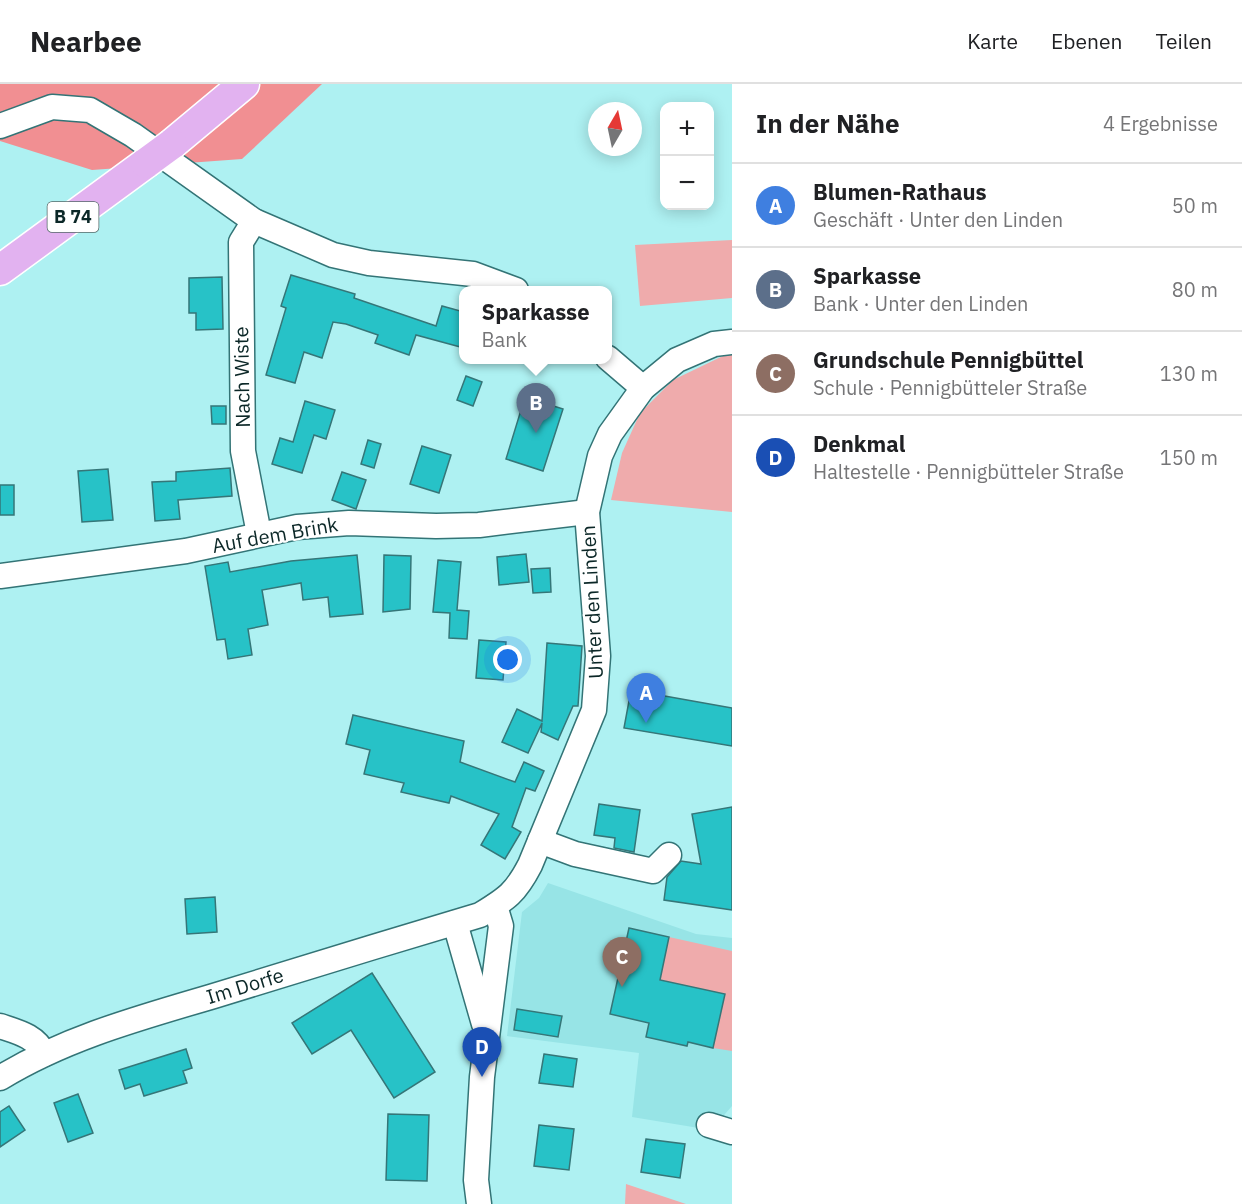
<!DOCTYPE html>
<html lang="de">
<meta charset="utf-8">
<style>
body{margin:0;font-family:"IBM Plex Sans",sans-serif;background:#f6f6f6;color:#202124}
.controls{position:absolute;right:18px;top:18px;display:grid;overflow:hidden;border-radius:12px;box-shadow:0 3px 15px #0003}
.controls button{width:54px;height:54px;display:grid;place-items:center;padding:0;border:0;border-bottom:2px solid #e0e0e0;background:#fff;color:#202124;font:30px sans-serif}
.compass{position:absolute;left:588px;top:18px;width:54px;height:54px;border-radius:50%;background:#fff;box-shadow:0 3px 15px #0003;rotate:9deg}
.you{position:absolute;left:508px;top:576px;width:21px;height:21px;margin:-15px;border:4px solid #fff;border-radius:50%;background:#1a73e8;box-shadow:0 0 0 9px #1a73e833}
.badge{display:grid;place-items:center;width:39px;height:39px;border-radius:50%;background:#d24253;color:#fff;font-size:20px;font-weight:700}
.pin{position:absolute;translate:-50% -50px;filter:drop-shadow(0 2px 3px #0008)}
.pin::after{content:'';position:absolute;top:32px;width:21px;height:18px;background:inherit;clip-path:polygon(0 0,100% 0,50% 100%)}
.popup{position:absolute;left:459px;top:202px;width:153px;height:78px;box-sizing:border-box;display:grid;place-content:center;border-radius:12px;background:#fff;filter:drop-shadow(0 2px 4px #0005);font-size:20px;white-space:nowrap;color:#757577}
.popup b{font-size:22px;color:#202124}
.popup::after{content:'';position:absolute;left:50%;top:100%;margin-left:-12px;border:12px solid transparent;border-top-color:#fff}
.list{margin:0;padding:0;list-style:none}
h2{display:flex;justify-content:space-between;align-items:center;height:78px;margin:0;padding:0 24px;font-size:26px}
h2 small{font-size:20px;font-weight:400;color:#757577}
.list li{display:grid;grid-template-columns:39px 1fr auto;gap:18px;align-items:center;box-sizing:border-box;height:84px;padding:0 24px;border-top:2px solid #e0e0e0}
.list b{display:block;font-size:22px;white-space:nowrap}
.list p{margin:0;font-size:20px;white-space:nowrap;color:#757577}
.list em{font-size:20px;font-style:normal;color:#757577}
.map{position:relative;flex:none;width:732px;height:1120px;overflow:hidden}
header{display:flex;align-items:center;gap:36px;box-sizing:border-box;height:84px;padding:0 30px;background:#fff;border-bottom:2px solid #e0e0e0}
header strong{font-size:28px}
nav{display:flex;gap:33px;margin-inline-start:auto;font-size:21px}
main{display:flex}
aside{flex:1;background:#fff}
.map>svg:first-child{display:block}
.built{fill:#97e4e6}
.green{fill:#efabac}
.forest{fill:#f18f92}
.building{fill:#27c2c7;stroke:#357678;stroke-width:1.5}
.lines{fill:none;stroke-linecap:round;stroke-linejoin:round}
.minor-casing{stroke:#337476;stroke-width:27}
.major-casing{stroke:#fff;stroke-width:33}
.minor{stroke:#fff;stroke-width:24}
.major{stroke:#e2b2f0;stroke-width:30}
.major-bridge-casing{stroke:#fff;stroke-width:33;stroke-linecap:butt}
.major-bridge{stroke:#e2b2f0;stroke-width:30}
.labels{text-anchor:middle;stroke-width:4.5;stroke-linejoin:round;paint-order:stroke}
.shield{fill:#fff;stroke:#546868;stroke-width:1.5}
.shield-label{font-size:18px;font-weight:bold;fill:#0b2727}
.street-label{font-size:20px;fill:#0b2727;stroke:#fff}
</style>
<header>
<strong>Nearbee</strong>
<nav><a>Karte</a><a>Ebenen</a><a>Teilen</a></nav>
</header>
<main>
<div class="map">
<svg width="732" height="1120" viewBox="0 0 732 1120">
<rect width="100%" height="100%" fill="#aef1f2"/>
<path class="built" d="M548,799L696,850L732,854V1022L711,1046L632,1033L639,969L507,952L522,828L539,814Z"/>
<g class="green">
<path d="M732,156V214L640,222L635,161Z"/>
<path d="M727,270H732V428L611,416L622,369L640,329L673,296Z"/>
<path d="M669,853L732,867V967L713,964L725,910L660,896Z"/>
<path d="M626,1100L686,1120H625Z"/>
</g>
<path class="forest" d="M0,0H322L242,75L92,86L0,57Z"/>
<g class="building">
<path d="M291,191L355,210L354,214L436,242L442,222L464,228V264L416,251L409,271L375,259L378,251L346,240L333,238L322,274L304,268L295,299L266,291L286,224L281,222Z"/>
<path d="M222,193L223,245L196,246V229H189V194Z"/>
<path d="M466,292L482,298L473,322L457,316Z"/>
<path d="M525,313L563,325L543,387L506,375Z"/>
<path d="M305,317L335,326L326,355L314,351L302,389L272,380L280,354L293,358Z"/>
<path d="M211,322H226V340H212Z"/>
<path d="M368,356L381,360L374,384L361,380Z"/>
<path d="M422,362L451,371L439,409L410,400Z"/>
<path d="M230,384L232,412L178,416L180,435L155,437L152,398L176,397V388Z"/>
<path d="M108,385L113,436L82,438L78,387Z"/>
<path d="M342,388L366,396L356,425L332,416Z"/>
<rect x="0" y="401" width="14" height="30"/>
<path d="M526,470L529,498L499,501L497,473Z"/>
<path d="M357,471L363,530L330,533L328,513L303,516L301,499L262,506L268,541L248,545L252,571L228,575L225,555L217,556L205,482L228,478L230,488L291,477Z"/>
<path d="M384,471L411,472L410,525L383,528Z"/>
<path d="M438,476L461,478L457,526L469,527L467,555L449,554L450,529L433,528Z"/>
<path d="M550,484L551,508L533,509L531,485Z"/>
<path d="M479,556L506,558L503,596L476,594Z"/>
<path d="M547,559L582,562L578,622H573L558,656L541,648L542,639L528,669L502,658L517,625L542,637Z"/>
<path d="M631,606L732,624V662L624,644Z"/>
<path d="M353,631L464,657L460,678L515,698L524,678L544,687L535,707L526,704L512,743L521,748L505,775L481,761L499,730L451,712L449,719L401,708L404,699L364,690L370,666L346,660Z"/>
<path d="M599,720L640,726L634,768L614,764L615,754L594,751Z"/>
<path d="M732,723V826L664,816L667,793L681,777L701,780L692,730Z"/>
<path d="M215,813L217,848L187,850L185,815Z"/>
<path d="M629,844L669,853L660,896L725,910L713,964L688,958L687,962L646,953L649,939L610,930Z"/>
<path d="M372,889L435,988L394,1014L351,946L312,970L292,939Z"/>
<path d="M517,925L562,932L558,953L514,946Z"/>
<path d="M186,965L192,984L183,987L187,999L144,1012L140,1000L125,1005L119,986Z"/>
<path d="M544,970L577,975L573,1003L539,999Z"/>
<path d="M78,1010L93,1049L68,1058L54,1019Z"/>
<path d="M9,1022L25,1046L0,1063V1028Z"/>
<path d="M388,1030L429,1031L427,1097L386,1096Z"/>
<path d="M539,1041L574,1045L569,1086L534,1082Z"/>
<path d="M646,1055L685,1060L680,1094L641,1088Z"/>
</g>
<g class="lines">
<defs>
<g id="minor">
<path d="M0,42L52,23L90,26L133,51L254,137L333,171L369,179L473,190L516,206"/>
<path d="M254,137L241,158L243,367L259,450"/>
<path d="M608,274L643,304"/>
<path d="M0,492L186,467L297,443L349,439L436,442L479,441L587,428"/>
<path d="M540,757L575,770L653,787L669,771"/>
<path d="M455,839L484,940"/>
<path d="M0,942C18,948 36,952 44,970"/>
<path d="M0,994C67,953 143,933 217,911C305,884 392,857 480,831C506,815 515,810 530,781L594,626L598,572L587,428L600,372L610,350L643,304L677,276L714,260L732,258"/>
<path d="M709,1041L732,1048"/>
<path d="M479,1120L476,1096L482,993L501,842L495,822"/>
</g>
<g id="major">
<path d="M172,60L244,0"/>
<path d="M0,186L146,79"/>
</g>
</defs>
<use href="#minor" class="minor-casing"/>
<use href="#major" class="major-casing"/>
<use href="#minor" class="minor"/>
<use href="#major" class="major"/>
<defs>
<path id="major-bridge" d="M146,79L172,60"/>
</defs>
<use href="#major-bridge" class="major-bridge-casing"/>
<use href="#major-bridge" class="major-bridge"/>
</g>
<g class="labels">
<rect class="shield" x="47.5" y="118" width="51" height="30" rx="4.5"/>
<g class="shield-label">
<text x="73" y="139">B 74</text>
</g>
<g class="street-label">
<text transform="translate(242 293) rotate(-91)" y="7">Nach Wiste</text>
<text transform="translate(275 451) rotate(-10)" y="7">Auf dem Brink</text>
<text transform="translate(592 518) rotate(-93)" y="7">Unter den Linden</text>
<text transform="translate(245 902) rotate(-17)" y="7">Im Dorfe</text>
</g>
</g>
</svg>
<div class="controls">
<button>+</button>
<button>−</button>
</div>
<svg class="compass" viewBox="-18 -18 36 36"><path d="M0-13l5 13h-10z" fill="#e53935"/><path d="M0 13l5-13h-10z" fill="#757577"/></svg>
<div class="you"></div>
<div class="pin badge" style="left:646px;top:639px;background:#3f7fe0">A</div>
<div class="pin badge" style="left:536px;top:349px;background:#5c6f8a">B</div>
<div class="popup"><b>Sparkasse</b>Bank</div>
<div class="pin badge" style="left:622px;top:903px;background:#8d6e63">C</div>
<div class="pin badge" style="left:482px;top:993px;background:#1a4fb4">D</div>
</div>
<aside>
<h2>In der Nähe<small>4 Ergebnisse</small></h2>
<ul class="list">
<li><span class="badge" style="background:#3f7fe0">A</span><div><b>Blumen-Rathaus</b><p>Geschäft · Unter den Linden</p></div><em>50 m</em></li>
<li><span class="badge" style="background:#5c6f8a">B</span><div><b>Sparkasse</b><p>Bank · Unter den Linden</p></div><em>80 m</em></li>
<li><span class="badge" style="background:#8d6e63">C</span><div><b>Grundschule Pennigbüttel</b><p>Schule · Pennigbütteler Straße</p></div><em>130 m</em></li>
<li><span class="badge" style="background:#1a4fb4">D</span><div><b>Denkmal</b><p>Haltestelle · Pennigbütteler Straße</p></div><em>150 m</em></li>
</ul>
</aside>
</main>
